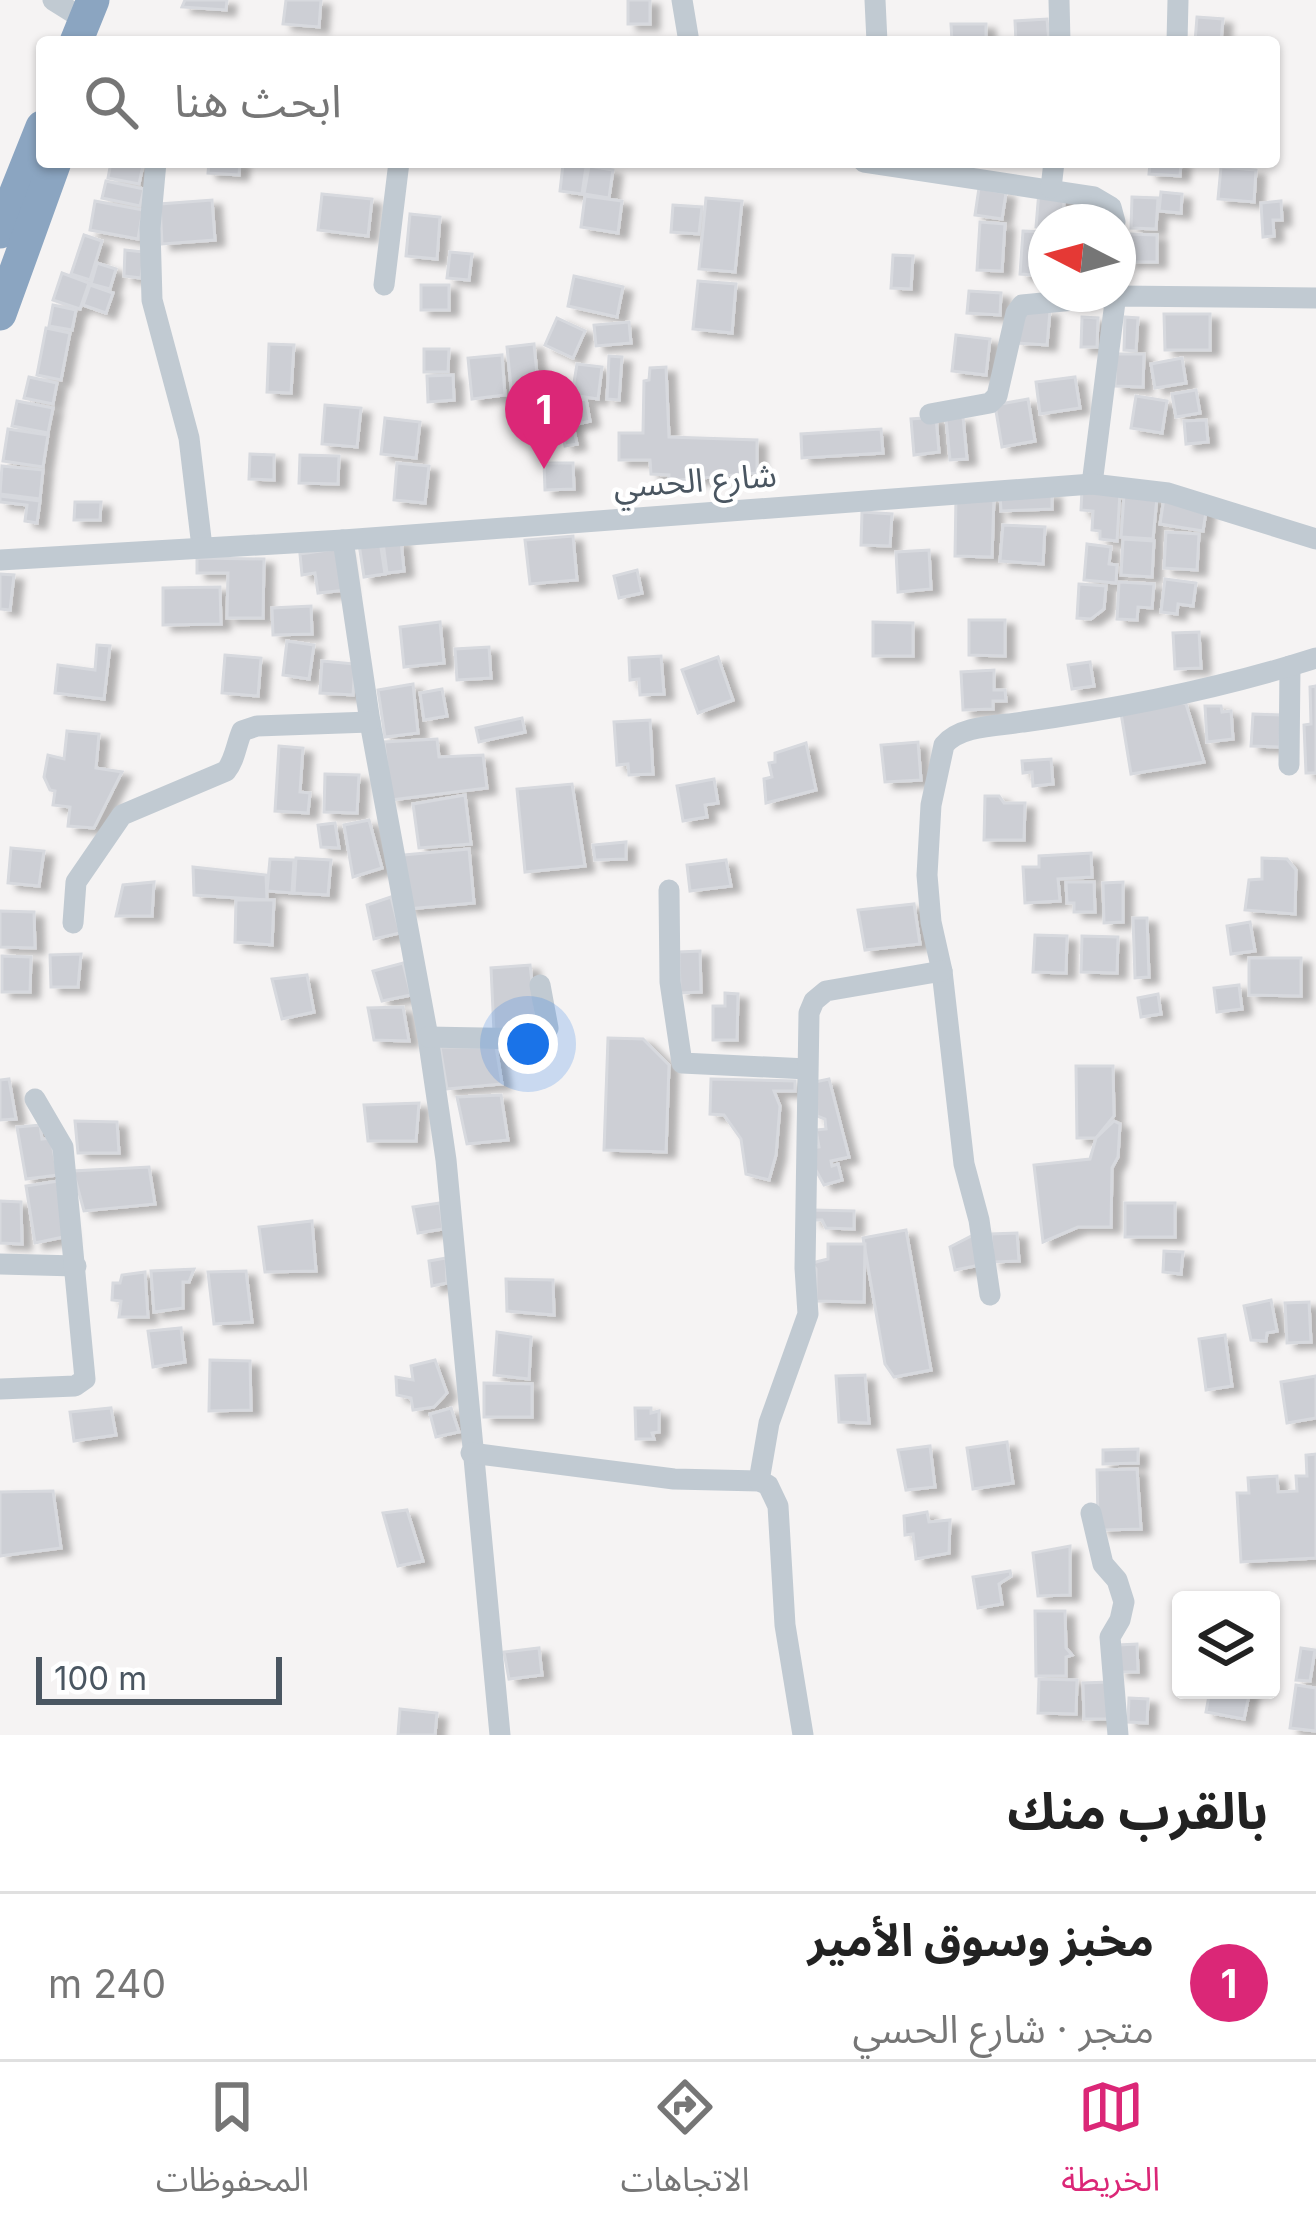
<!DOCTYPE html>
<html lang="ar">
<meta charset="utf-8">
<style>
body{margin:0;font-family:Inter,"Noto Sans Arabic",sans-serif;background:#f6f6f6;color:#222;direction:rtl}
.controls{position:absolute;right:36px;bottom:36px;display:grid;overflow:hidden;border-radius:12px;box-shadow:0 3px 9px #0004}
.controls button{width:108px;height:108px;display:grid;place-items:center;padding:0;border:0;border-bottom:3px solid #e0e0e0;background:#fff;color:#222;font:60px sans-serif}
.compass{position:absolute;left:1028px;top:204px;width:108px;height:108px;border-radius:50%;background:#fff;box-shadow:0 3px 9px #0004;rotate:276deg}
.scale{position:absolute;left:36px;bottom:30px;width:246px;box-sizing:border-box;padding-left:12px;border:6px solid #4a5661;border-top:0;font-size:33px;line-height:42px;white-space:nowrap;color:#4a5661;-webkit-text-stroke:9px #fff;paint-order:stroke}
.you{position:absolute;left:528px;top:1044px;width:42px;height:42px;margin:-30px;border:9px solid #fff;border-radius:50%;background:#1a73e8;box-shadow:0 0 0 18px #1a73e833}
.badge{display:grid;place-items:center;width:78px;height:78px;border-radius:50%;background:#db2777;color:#fff;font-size:39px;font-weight:700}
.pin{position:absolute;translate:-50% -99px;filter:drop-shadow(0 3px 6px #0008)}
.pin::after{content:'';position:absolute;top:63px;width:42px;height:36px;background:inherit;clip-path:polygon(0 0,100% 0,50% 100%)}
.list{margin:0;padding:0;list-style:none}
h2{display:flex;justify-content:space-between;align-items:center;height:156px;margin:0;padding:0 48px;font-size:51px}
h2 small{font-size:39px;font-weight:400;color:#767676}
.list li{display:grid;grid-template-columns:78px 1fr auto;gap:36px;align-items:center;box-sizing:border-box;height:168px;padding:0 48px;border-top:3px solid #e0e0e0}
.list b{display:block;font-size:45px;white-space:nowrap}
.list p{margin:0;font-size:39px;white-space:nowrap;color:#767676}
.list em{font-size:39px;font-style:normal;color:#767676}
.icon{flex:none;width:66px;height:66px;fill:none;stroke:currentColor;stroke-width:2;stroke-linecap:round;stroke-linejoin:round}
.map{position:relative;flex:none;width:1316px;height:1735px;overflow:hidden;direction:ltr}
.search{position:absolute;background:#fff;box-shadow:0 3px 9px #0004;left:36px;right:36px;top:36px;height:132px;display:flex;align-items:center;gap:30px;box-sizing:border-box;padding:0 42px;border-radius:12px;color:#767676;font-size:45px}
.sheet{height:324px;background:#fff}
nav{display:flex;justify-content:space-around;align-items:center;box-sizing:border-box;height:168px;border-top:3px solid #e0e0e0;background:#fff;font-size:33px;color:#767676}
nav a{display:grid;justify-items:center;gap:6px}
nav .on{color:#db2777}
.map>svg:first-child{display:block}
.building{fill:#cdcfd5;stroke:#d7d9de;stroke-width:3;filter:url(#shadow)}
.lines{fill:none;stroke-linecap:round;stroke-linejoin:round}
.minor{stroke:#c1cad2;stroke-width:21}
.highway{stroke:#8ba5c1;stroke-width:33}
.labels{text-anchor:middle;stroke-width:9;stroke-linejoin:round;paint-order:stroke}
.street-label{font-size:33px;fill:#4a5661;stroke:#fff}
</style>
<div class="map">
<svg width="1316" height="1735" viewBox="0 0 1316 1735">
<defs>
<filter id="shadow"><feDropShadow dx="9" dy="5.5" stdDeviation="3" flood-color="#0004"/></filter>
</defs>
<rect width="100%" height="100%" fill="#f5f3f3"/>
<g class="building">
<path d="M185,0H227L226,10L182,7Z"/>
<path d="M286,0H321L319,27L283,24Z"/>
<rect x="628" y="0" width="22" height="24"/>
<path d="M1197,17L1223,19L1221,42H1195Z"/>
<path d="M1047,19L1049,42H1016L1015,21Z"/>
<path d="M951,24H986V42H952Z"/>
<path d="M111,162L143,165L139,184L108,178Z"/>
<path d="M209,162H240L239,175L208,173Z"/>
<path d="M1150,162H1181L1180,176L1149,174Z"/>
<path d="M563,164L586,167L582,194L560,191Z"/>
<path d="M589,166L613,170L609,198L584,194Z"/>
<path d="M1221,167L1256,170L1254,202L1218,199Z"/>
<path d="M106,181L144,189L140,206L102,198Z"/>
<path d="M979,188L1006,193L1002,219L975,215Z"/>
<path d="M1039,191L1065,193L1062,222H1046V228L1036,227Z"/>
<path d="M1161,192L1182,194L1181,213L1159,211Z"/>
<path d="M322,194L372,199L368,236L318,230Z"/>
<path d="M585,196L622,201L618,233L581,227Z"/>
<path d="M1132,197L1158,198L1156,229L1131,228Z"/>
<path d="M706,198L742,201L735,272L699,269Z"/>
<path d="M212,200L215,240L162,244L160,204Z"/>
<path d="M95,201L143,210L138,239L90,230Z"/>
<path d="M1281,201L1282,220H1273L1274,236L1263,237L1261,203Z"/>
<path d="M673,205L702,207L699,234L671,232Z"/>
<path d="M410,214L440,217L437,259L406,256Z"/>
<path d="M980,222L1005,224L1002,271L977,270Z"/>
<path d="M1023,231L1046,232V276L1020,274Z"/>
<path d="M1129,234L1157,235V262H1128Z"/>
<path d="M84,235L102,241L90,280L71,274Z"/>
<path d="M125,250L144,252L141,278L124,276Z"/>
<path d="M450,252L472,254L469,280L447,278Z"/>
<path d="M893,255L913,256L911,289L891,288Z"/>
<path d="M97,263L116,269L110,289L91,284Z"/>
<path d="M62,273L89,283L80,309L53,300Z"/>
<path d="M574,276L623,287L617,317L568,306Z"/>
<path d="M698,281L736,284L732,333L693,329Z"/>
<path d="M90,285L113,293L106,313L83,305Z"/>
<rect x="421" y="285" width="28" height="25"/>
<path d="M969,291L1001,293L1000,315L967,313Z"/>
<path d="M53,305L76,310L72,330L49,326Z"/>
<path d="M1020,309L1050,311L1047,345L1017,343Z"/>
<path d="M1164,314H1210V350H1165Z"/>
<path d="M1082,317L1098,318L1097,347H1081Z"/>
<path d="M1125,317L1138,318L1136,351L1124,350Z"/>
<path d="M557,318L585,331L573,358L545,345Z"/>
<path d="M629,322L631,343L596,346L594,325Z"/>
<path d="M46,328L70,333L61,380L37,375Z"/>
<path d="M956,335L990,339L986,375L952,371Z"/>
<path d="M269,344L294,345L291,393L267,392Z"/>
<path d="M534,344L539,394L512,397L507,347Z"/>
<path d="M424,349H449L448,372H424Z"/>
<path d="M1116,354H1144L1143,387L1115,386Z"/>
<path d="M502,355L505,395L472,399L468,358Z"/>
<path d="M609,356L622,357L619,400L607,399Z"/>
<path d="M1182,358L1186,383L1155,388L1151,364Z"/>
<path d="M577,364L602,367L598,399L572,395Z"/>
<path d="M666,367L669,437L757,440V473L669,481V475L651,474L650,460H619V433H643L644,381L649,380L650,368Z"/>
<path d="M453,375L454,400L428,402L427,376Z"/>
<path d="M29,377L57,383L53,404L24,398Z"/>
<path d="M1075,377L1080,408L1040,414L1036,382Z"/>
<path d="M1196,390L1200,413L1176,417L1172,394Z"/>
<path d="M1136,396L1167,401L1162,433L1131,428Z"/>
<path d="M586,399L590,421L573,425L577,444L565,446L557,404Z"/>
<path d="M1028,399L1035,441L1002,447L995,405Z"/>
<path d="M17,401L53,408L48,433L12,426Z"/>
<path d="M325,405L361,408L357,447L322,444Z"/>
<path d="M936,417L939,452L914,455L911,419Z"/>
<path d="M963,417L967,459L950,460L946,419Z"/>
<path d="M385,418L420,422L416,458L381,454Z"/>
<path d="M1206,420L1208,442L1186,444L1184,421Z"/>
<path d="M8,429L48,435L43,467L3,461Z"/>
<path d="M881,429L883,453L802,458L801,434Z"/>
<path d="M250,454L274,455V480L249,479Z"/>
<path d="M300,455L339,456L338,484L299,483Z"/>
<path d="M397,463L429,466L425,503L394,500Z"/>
<path d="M544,463H573L574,489L545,490Z"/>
<path d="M2,466L43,470L40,499L0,494Z"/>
<path d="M1082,490L1120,493L1117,541L1100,539V531L1092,530L1093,511L1081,510Z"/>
<path d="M1052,493V509L1001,511L1000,494Z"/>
<path d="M1124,495L1157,497L1153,539L1121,537Z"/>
<path d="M0,496L40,501L37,523L25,521L27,505L0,502Z"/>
<path d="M956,496L994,497L992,557L955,556Z"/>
<path d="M1164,498L1207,505L1203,531L1160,524Z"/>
<path d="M75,502H101L100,520H74Z"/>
<path d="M862,512L892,514L890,546L861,545Z"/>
<path d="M1003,525L1045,527L1043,564L1000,561Z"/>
<path d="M1166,532L1199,534L1197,570L1164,568Z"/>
<path d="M573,536L577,580L530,584L525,540Z"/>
<path d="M1123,539L1154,541L1152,577L1121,575Z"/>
<path d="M401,540L404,571L387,573L383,542Z"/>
<path d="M380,541L385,574L364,577L359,544Z"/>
<path d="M1087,544L1111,547L1109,564L1117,565L1116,583L1084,580Z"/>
<path d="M342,548L347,590L318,593L315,573L302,575L300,554Z"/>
<path d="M929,550L931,589L898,592L896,552Z"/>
<path d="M197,558L264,559L263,618H227L228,573H197Z"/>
<path d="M637,570L642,593L619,598L614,576Z"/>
<path d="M0,574L14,575L10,610L0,609Z"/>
<path d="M1165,579L1196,583L1193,606L1178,604L1177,614L1161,612Z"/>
<path d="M1119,582L1154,584L1152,608L1138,607L1137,620L1117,619Z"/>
<path d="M1079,584L1106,586L1104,609L1091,619L1077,618Z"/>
<path d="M220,587L221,624L163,625V588Z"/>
<path d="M311,606L312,634L273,635L272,608Z"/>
<path d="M969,620H1005V656L969,655Z"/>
<path d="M440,622L444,663L404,667L400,627Z"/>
<path d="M873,622L913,623V656H873Z"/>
<path d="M1199,632L1201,668L1175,669L1173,633Z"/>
<path d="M287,641L314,645L309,679L283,675Z"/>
<path d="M97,645L110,646L104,699L55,693L58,665L95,670Z"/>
<path d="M489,647L491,678L457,680L455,649Z"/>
<path d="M225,655L261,658L258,696L222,693Z"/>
<path d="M661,656L664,694L640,695L639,679L630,680L629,658Z"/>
<path d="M718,657L733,700L698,713L682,670Z"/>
<path d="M322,661L355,664L353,695L320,693Z"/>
<path d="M1090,662L1094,686L1072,689L1068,665Z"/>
<path d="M994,670V690H1005L1006,701H993V709L963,710L961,672Z"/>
<path d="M413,684L418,733L385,737L378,690Z"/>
<path d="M1316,686V773H1306L1304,725L1311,724L1310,687Z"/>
<path d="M442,689L447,716L424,720L420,693Z"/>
<path d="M1175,701L1186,704L1204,762L1131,774L1121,713Z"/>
<path d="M1205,706H1221L1222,712L1231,711L1233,739L1207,742Z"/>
<path d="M1253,714L1281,715L1280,747L1251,746Z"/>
<path d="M522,718L525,732L479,742L476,728Z"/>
<path d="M650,720L653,774L629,775L628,764L617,765L614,722Z"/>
<path d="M67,731L99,734L96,768L122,772L94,828L68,826L70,807L53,805L55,791L50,790L44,777L48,755L64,759Z"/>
<path d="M437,739L439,757L483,755L487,788L391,800L384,742Z"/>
<path d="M918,742L921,780L885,782L881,745Z"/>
<path d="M806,743L816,790L766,803L764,779L772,777L769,763L775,762V753Z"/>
<path d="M279,746L303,748L300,792L310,793L308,813L275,811Z"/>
<path d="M1051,759L1053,784L1033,786L1032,772L1023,773L1022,761Z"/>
<path d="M325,774L359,775L357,813L324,812Z"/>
<path d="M714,779L718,803L705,805L707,817L683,821L677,786Z"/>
<path d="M572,784L585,866L525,872L517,789Z"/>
<path d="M465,795L471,844L419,848L413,804Z"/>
<path d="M985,796H999L1004,803H1025L1024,840H984Z"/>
<path d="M369,820L382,868L353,877L344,825Z"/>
<path d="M335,823L339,848L321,847L318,825Z"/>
<path d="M626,842V859L595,860L593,845Z"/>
<path d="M11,848L44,851L39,886L8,883Z"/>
<path d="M469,849L474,903L407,909L403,855Z"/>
<path d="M1091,853L1092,877L1058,879L1060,901L1025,903L1023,867H1039V856Z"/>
<path d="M296,858L331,860L328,895L294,893Z"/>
<path d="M1262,858L1287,859L1296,870L1295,914L1245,910L1249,880L1262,879Z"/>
<path d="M270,859L294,860L292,893L267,891Z"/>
<path d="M726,860L731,886L690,891L687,865Z"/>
<path d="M193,867L266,875L267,900L194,895Z"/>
<path d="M154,882L152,916H116L123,885Z"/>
<path d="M1066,882H1094L1095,912H1074V903H1067Z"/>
<path d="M1123,882V922L1104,923L1103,883Z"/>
<path d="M391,897L400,933L374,939L367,905Z"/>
<path d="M236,900H274L272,945L235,942Z"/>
<path d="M914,904L920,944L865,950L858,910Z"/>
<path d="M0,911L34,912L35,948L0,947Z"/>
<path d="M1133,918H1147L1149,977L1135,978Z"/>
<path d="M1250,922L1255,951L1231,954L1227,926Z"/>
<path d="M1035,935L1067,936L1066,973L1033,972Z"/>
<path d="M1082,936L1118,937L1117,973L1081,972Z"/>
<path d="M700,951L701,992L680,993L679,952Z"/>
<path d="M81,954L78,987H51L50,955Z"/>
<path d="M2,956L31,957L30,992H2Z"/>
<path d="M1249,958H1301V996L1249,995Z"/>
<path d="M403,963L411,995L382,1001L373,971Z"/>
<path d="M530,965L538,1031L494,1032L491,968Z"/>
<path d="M307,975L314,1012L282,1019L272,979Z"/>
<path d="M1239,985L1242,1009L1217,1012L1214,988Z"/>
<path d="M725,993L738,994L737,1040H713V1006H725Z"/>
<path d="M1158,994L1161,1014L1141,1017L1138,998Z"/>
<path d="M403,1007L409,1041L374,1040L368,1008Z"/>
<path d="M608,1038L643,1039L669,1065L666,1152L604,1150Z"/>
<path d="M440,1047H496L502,1084L447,1089Z"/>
<path d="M1076,1066H1113L1114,1116L1096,1138H1077Z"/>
<path d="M9,1079L16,1119L0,1120V1080Z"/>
<path d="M711,1079L795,1081V1091H774L780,1106L776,1155L769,1180L746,1174L741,1139L724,1115L710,1114Z"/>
<path d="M829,1079L849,1157L831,1161L832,1166L838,1164L842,1180L824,1185L812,1163L810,1148L819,1147L816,1130L826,1129L825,1119L817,1116L815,1082Z"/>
<path d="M501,1095L508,1140L467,1144L457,1097Z"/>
<path d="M419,1103L416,1141H368L364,1105Z"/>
<path d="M75,1121L117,1122L119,1153H78Z"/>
<path d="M1114,1121L1120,1124L1118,1157L1112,1168L1111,1227H1078L1043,1242L1034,1165L1090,1159L1096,1138Z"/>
<path d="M40,1125L42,1139L51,1138L58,1175L26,1179L17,1127Z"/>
<path d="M149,1167L155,1204L84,1211L73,1171Z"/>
<path d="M58,1181L68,1236L35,1243L26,1186Z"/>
<path d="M0,1201L21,1202L22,1244L0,1243Z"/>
<path d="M440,1203L443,1229L418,1233L413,1207Z"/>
<rect x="1125" y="1203" width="50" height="34"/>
<path d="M813,1210L854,1211V1229L826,1228L822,1220H813Z"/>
<path d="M312,1221L316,1271L265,1272L259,1227Z"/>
<path d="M906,1230L931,1370L894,1377L885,1364L863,1238Z"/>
<path d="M981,1231L980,1265L955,1270L950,1247Z"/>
<path d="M1017,1233L1019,1261L993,1262L991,1234Z"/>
<path d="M828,1244H865L864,1302L816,1301V1269L812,1263L828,1259Z"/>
<path d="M1164,1251L1183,1252L1181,1274L1163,1272Z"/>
<path d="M446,1258L447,1283L432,1286L429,1261Z"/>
<path d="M194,1269L189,1282H183V1308L154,1312L151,1271Z"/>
<path d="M246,1271L252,1322L214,1324L208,1272Z"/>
<path d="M145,1272L148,1317H119L121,1301L112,1300L113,1283H120L122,1275Z"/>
<path d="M506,1279L553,1280L554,1315L507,1311Z"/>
<path d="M1271,1300L1277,1331L1267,1333L1266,1341L1251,1340L1244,1306Z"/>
<path d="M1309,1302L1311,1342L1287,1343L1285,1303Z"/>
<path d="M181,1328L185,1362L153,1367L148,1331Z"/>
<path d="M497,1332L531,1337L529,1379L494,1375Z"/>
<path d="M1225,1335L1232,1386L1206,1390L1199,1339Z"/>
<path d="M210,1360L250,1361L251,1410L209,1411Z"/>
<path d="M435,1360L447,1393L434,1407L413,1410L411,1398L397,1395L396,1377L413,1380L411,1366Z"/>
<path d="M865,1375L869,1423L839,1422L836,1376Z"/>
<path d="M1316,1376V1418L1287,1423L1281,1382Z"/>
<path d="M484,1383L532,1384V1417H484Z"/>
<path d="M111,1408L116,1435L74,1441L70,1412Z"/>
<path d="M451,1408L459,1432L436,1437L430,1414Z"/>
<path d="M635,1408H651V1413L659,1411V1432L652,1433L654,1439H636Z"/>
<path d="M1007,1442L1013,1483L973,1489L967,1448Z"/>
<path d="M930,1446L935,1487L906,1490L898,1450Z"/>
<path d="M1138,1449V1463L1103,1464V1450Z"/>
<path d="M1316,1454V1558L1241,1562L1237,1493H1249L1248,1478L1277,1476L1278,1492L1297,1491L1296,1476H1307L1306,1455Z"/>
<path d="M1137,1469L1141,1529L1102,1530L1098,1521L1097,1470Z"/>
<path d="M53,1491L61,1548L0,1556V1492Z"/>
<path d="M407,1510L423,1561L398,1566L383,1513Z"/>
<path d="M927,1512L929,1522L950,1520L949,1553L916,1559L913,1534L905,1535L904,1516Z"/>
<path d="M1070,1546V1595L1038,1596L1033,1553Z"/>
<path d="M1010,1571L1011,1576L999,1584L1002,1604L978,1608L973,1577Z"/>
<path d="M1035,1611H1065L1066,1648L1072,1655L1066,1657V1676H1036Z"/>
<path d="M1137,1644L1138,1672H1119L1118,1645Z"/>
<path d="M539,1648L542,1675L509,1679L504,1652Z"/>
<path d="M1301,1648L1315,1650L1310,1681L1296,1680Z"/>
<path d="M1039,1679L1077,1680L1076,1714L1038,1713Z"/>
<path d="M1108,1682L1109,1719H1084L1083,1683Z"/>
<path d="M1296,1685L1316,1688V1731L1290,1728Z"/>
<path d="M1210,1690H1250L1244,1719L1206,1712Z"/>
<path d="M1129,1698L1148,1699L1147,1723L1128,1722Z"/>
<path d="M400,1709L437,1713L435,1735H398Z"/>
</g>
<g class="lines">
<g class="minor">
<path d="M53,0L85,20"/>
<path d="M682,0L689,42"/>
<path d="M875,0L877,42"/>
<path d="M1059,0L1060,42"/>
<path d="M1177,42L1178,0"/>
<path d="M156,162L150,228L152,300L189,438L202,547"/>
<path d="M864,162L1094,197L1111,207L1115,222"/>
<path d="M1051,188L1054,162"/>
<path d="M384,285L399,162"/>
<path d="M930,414L990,403L997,396L1016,313L1022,305L1116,296L1316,298"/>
<path d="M1092,484L1116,294"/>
<path d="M343,540L370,722L428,1037L446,1160L500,1735"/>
<path d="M0,560L343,540L1092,484L1168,493L1316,539"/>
<path d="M1289,765L1290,666"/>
<path d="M669,890L670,982L682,1063L807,1069"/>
<path d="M73,923L76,882L122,815L226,771C235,760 236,745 242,731L257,726L370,722"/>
<path d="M428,1037L529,1039L548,1028L540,985"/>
<path d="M0,1264L76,1266"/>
<path d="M990,1295L979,1220L964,1164L942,971L931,922L927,875L931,805L944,745C960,725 999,726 1023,722C1123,708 1219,689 1316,658"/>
<path d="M0,1389L75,1386L85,1379L63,1147L35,1099"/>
<path d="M471,1453L674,1479L759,1481L768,1485L778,1506L785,1625L803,1735"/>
<path d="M759,1481L769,1423L808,1314L805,1268L809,1013L814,1001L826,991L942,971"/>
<path d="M1091,1513L1103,1564L1117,1580L1124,1602L1120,1620L1110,1637L1118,1735"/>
</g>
<g class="highway">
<path d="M76,42L93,0"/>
<path d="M0,232L42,127"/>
<path d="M0,314L55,162"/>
</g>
</g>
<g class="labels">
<g class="street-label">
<text transform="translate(695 480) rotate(-4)" y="12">شارع الحسي</text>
</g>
</g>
</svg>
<div class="controls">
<button><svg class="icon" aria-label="layers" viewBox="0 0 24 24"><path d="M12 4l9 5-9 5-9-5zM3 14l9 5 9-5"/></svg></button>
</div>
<svg class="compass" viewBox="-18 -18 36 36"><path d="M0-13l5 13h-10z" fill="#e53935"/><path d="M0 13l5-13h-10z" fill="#767676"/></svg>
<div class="scale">100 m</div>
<div class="you"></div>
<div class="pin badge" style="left:544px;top:469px">1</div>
<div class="search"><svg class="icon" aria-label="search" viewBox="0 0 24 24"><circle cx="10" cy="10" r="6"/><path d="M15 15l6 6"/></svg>ابحث هنا</div>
</div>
<section class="sheet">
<h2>بالقرب منك<small></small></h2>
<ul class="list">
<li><span class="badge">1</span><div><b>مخبز وسوق الأمير</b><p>متجر · شارع الحسي</p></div><em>240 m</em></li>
</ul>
</section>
<nav>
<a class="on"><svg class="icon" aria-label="map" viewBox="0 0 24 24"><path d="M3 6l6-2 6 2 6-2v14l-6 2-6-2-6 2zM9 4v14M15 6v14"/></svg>الخريطة</a>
<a><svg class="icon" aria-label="directions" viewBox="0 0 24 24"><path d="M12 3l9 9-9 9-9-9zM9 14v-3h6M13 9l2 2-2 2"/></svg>الاتجاهات</a>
<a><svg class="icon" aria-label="saved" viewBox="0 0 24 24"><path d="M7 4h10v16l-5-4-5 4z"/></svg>المحفوظات</a>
</nav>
